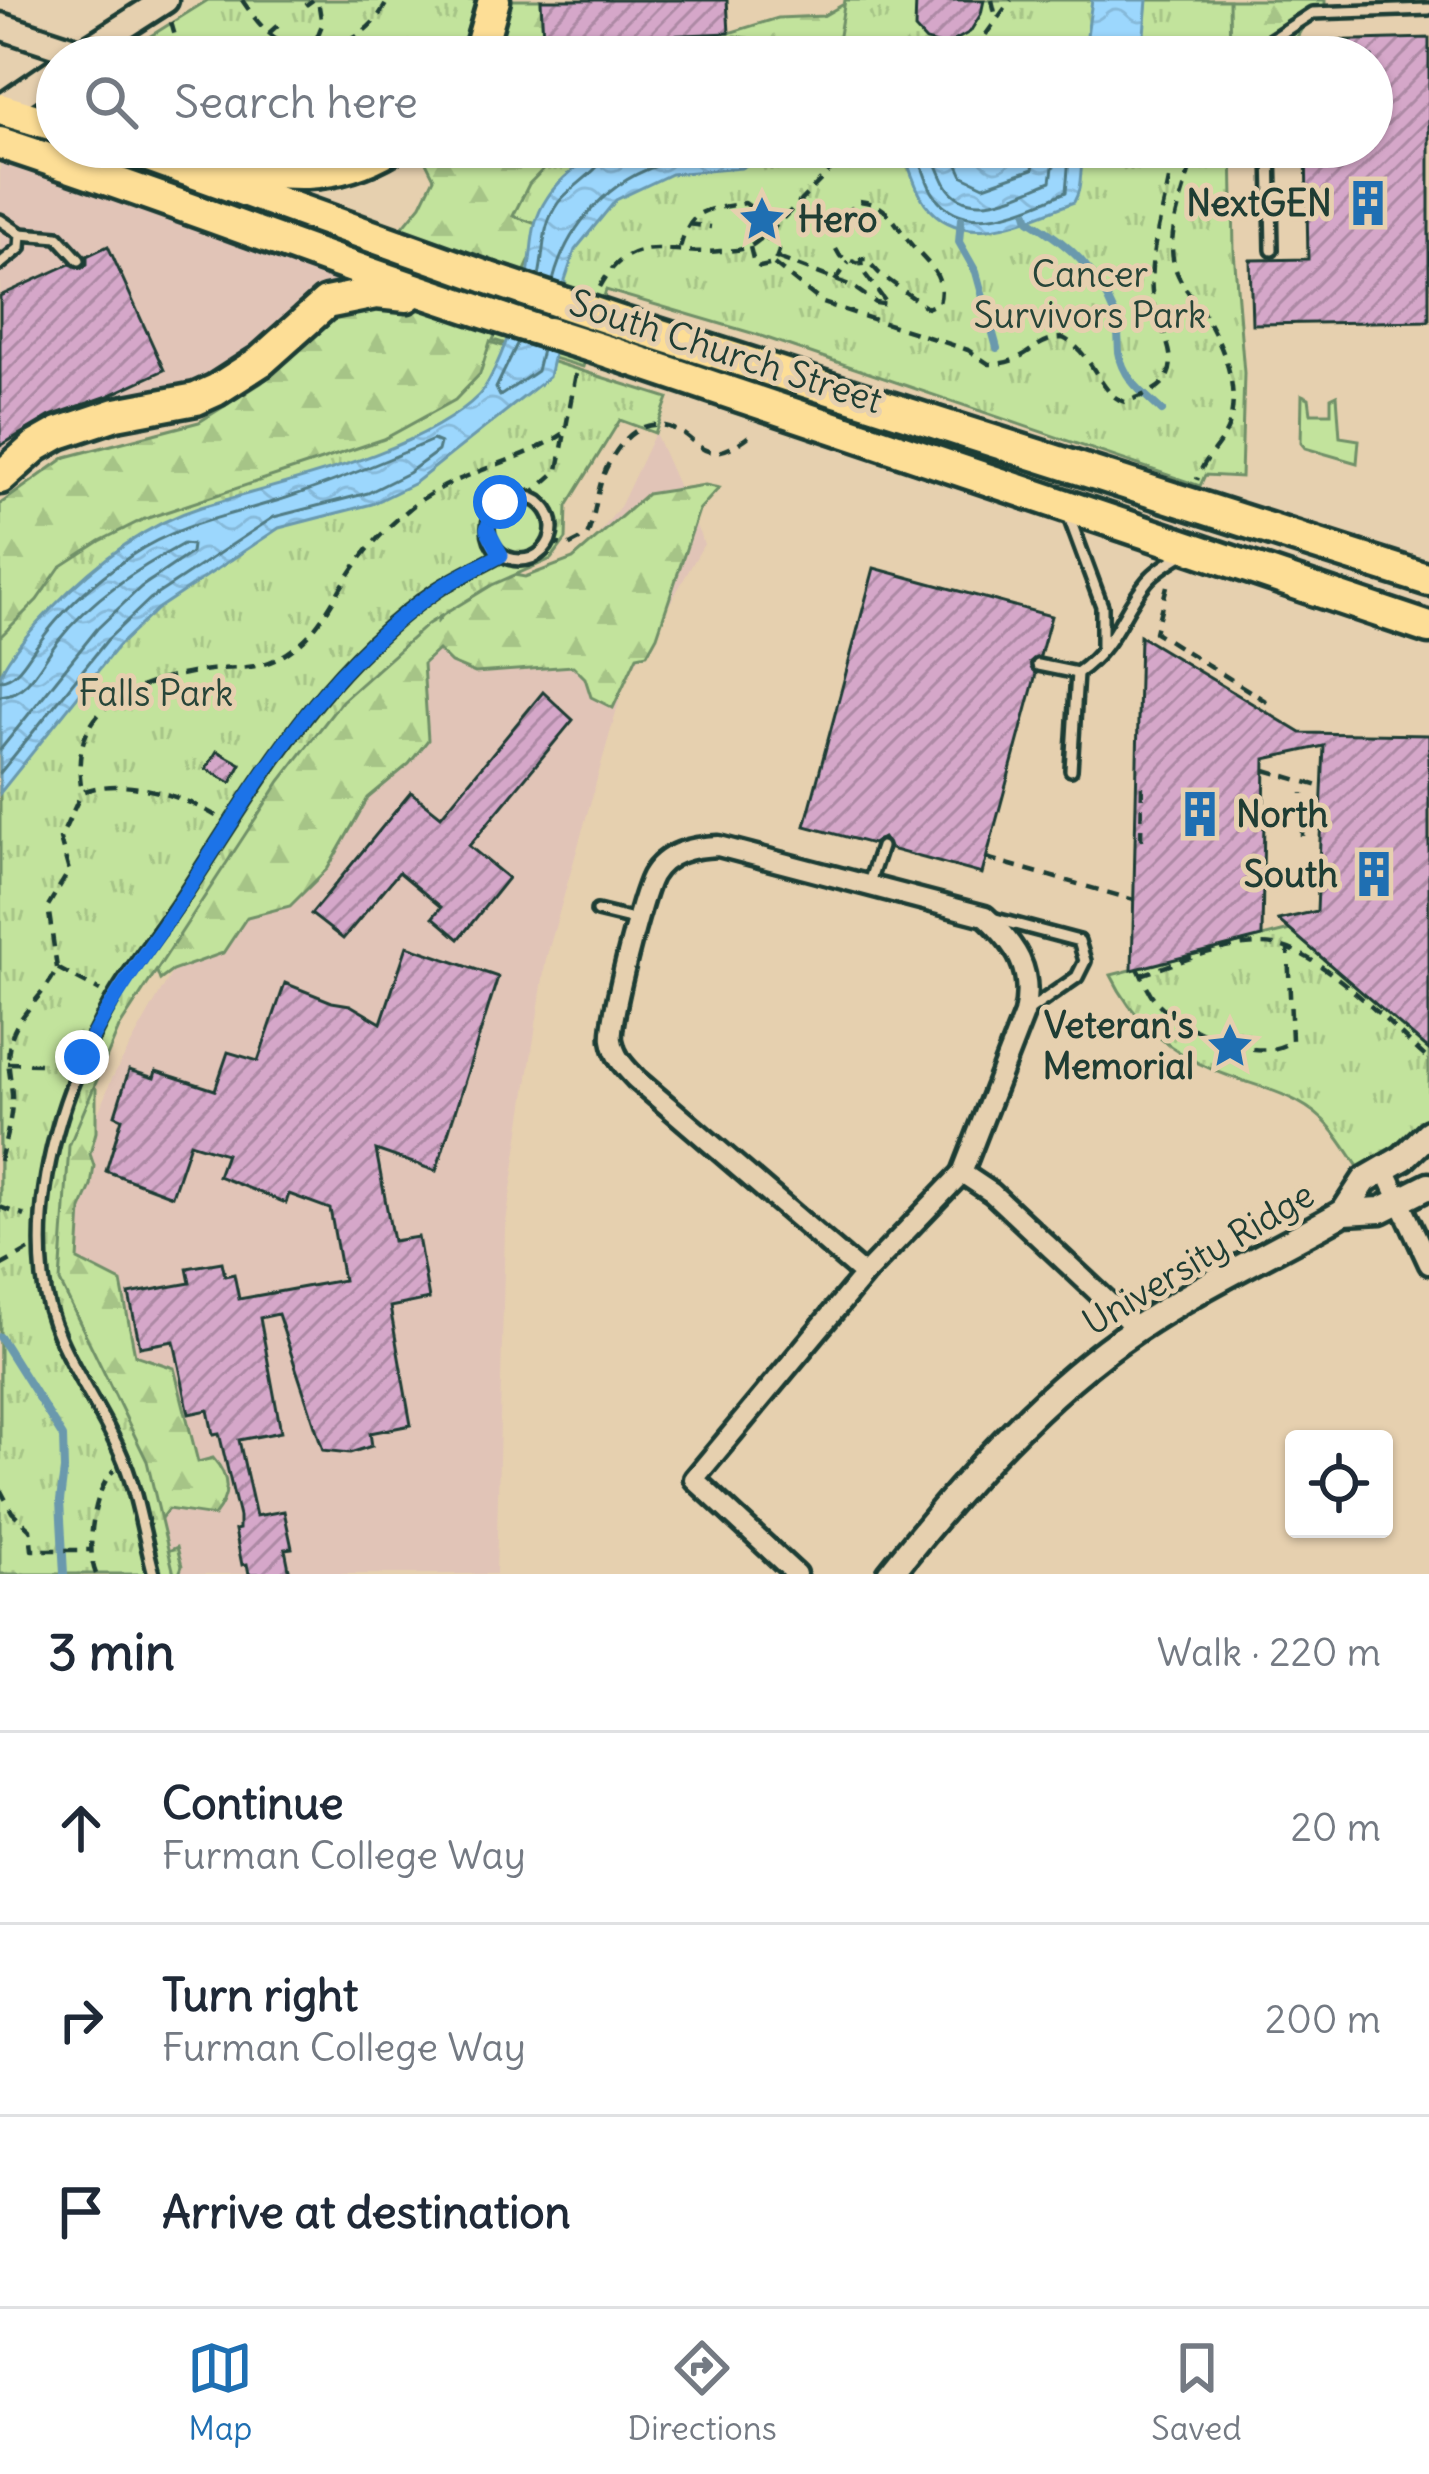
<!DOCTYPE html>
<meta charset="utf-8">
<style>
body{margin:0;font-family:Delius,sans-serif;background:#f2f2f3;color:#1f2937}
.controls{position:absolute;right:36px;bottom:36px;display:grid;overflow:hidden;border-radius:12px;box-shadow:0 3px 9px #0004}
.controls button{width:108px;height:108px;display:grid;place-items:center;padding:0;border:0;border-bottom:3px solid #e0e1e3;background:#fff;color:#1f2937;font:60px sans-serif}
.stop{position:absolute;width:36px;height:36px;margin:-27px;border:9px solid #1a73e8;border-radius:50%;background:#fff}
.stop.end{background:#1a73e8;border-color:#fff;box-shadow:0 3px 12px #0008}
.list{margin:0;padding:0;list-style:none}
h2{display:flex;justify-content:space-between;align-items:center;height:156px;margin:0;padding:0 48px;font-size:51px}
h2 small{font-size:39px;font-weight:400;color:#747a83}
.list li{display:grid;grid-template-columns:78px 1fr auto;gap:36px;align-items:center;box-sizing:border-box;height:192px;padding:0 48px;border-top:3px solid #e0e1e3}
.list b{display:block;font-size:45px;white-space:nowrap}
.list p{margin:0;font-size:39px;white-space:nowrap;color:#747a83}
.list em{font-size:39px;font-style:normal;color:#747a83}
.icon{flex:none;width:66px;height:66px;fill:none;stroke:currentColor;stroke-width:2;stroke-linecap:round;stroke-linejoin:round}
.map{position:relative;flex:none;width:1429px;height:1574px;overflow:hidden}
.search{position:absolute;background:#fff;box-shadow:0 3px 9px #0004;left:36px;right:36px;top:36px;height:132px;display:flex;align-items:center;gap:30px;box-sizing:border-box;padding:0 42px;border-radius:66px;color:#747a83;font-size:45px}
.sheet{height:732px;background:#fff}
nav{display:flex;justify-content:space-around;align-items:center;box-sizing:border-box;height:168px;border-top:3px solid #e0e1e3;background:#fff;font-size:33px;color:#747a83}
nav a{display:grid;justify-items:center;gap:6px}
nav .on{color:#1f6fb2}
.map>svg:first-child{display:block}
.built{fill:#e1c4b7}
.grass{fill:#c2e39c;stroke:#709068;stroke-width:3}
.forest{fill:url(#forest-firs);stroke:#709068;stroke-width:3}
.park{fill:url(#park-tufts);stroke:#709068;stroke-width:3}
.water{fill:url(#water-waves);stroke:#6a99ad;stroke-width:3}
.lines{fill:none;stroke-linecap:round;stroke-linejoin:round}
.shore{stroke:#517b84;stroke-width:3}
.stream{stroke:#6a99ad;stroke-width:8}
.building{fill:url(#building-hatch);stroke:#1f3d34;stroke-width:3}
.service-casing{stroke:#1f3d34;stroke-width:18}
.minor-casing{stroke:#1f3d34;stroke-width:27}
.tertiary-casing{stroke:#1f3d34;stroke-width:33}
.primary-casing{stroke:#1f3d34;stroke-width:39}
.path{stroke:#1f3d34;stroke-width:4.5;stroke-dasharray:12 9;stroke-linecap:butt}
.service{stroke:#e6d0af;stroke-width:9}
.minor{stroke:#e6d0af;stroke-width:18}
.tertiary{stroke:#e6d0af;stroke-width:24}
.primary{stroke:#fdde96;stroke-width:30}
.primary-bridge-casing{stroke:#1f3d34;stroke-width:39;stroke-linecap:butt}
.primary-bridge{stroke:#fdde96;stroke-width:30}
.route{stroke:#1a73e8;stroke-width:15}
.labels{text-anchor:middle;stroke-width:10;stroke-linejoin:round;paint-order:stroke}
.poi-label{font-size:36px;font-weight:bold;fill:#1f3d34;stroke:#e6d0af;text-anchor:end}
.park-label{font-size:36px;fill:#274539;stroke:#e6d0af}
.street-label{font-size:36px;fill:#1f3d34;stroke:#e6d0af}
</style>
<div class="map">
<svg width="1429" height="1574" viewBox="0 0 1429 1574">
<defs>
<pattern id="forest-firs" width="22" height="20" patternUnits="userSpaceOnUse" patternTransform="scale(3)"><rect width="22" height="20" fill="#c2e39c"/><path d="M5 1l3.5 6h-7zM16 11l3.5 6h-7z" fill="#a6c487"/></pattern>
<pattern id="park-tufts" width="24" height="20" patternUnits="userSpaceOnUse" patternTransform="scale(3)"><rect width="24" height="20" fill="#c2e39c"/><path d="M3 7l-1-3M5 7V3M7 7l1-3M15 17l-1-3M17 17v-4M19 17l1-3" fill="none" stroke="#a6c487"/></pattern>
<pattern id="water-waves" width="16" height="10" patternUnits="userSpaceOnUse" patternTransform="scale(3)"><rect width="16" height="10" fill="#9cd7fd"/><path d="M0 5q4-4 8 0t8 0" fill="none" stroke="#86b9d9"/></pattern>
<pattern id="building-hatch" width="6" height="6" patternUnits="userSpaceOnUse" patternTransform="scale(3)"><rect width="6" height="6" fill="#d5a7c9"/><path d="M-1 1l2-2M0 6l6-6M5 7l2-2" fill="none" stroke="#ac89a4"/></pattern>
</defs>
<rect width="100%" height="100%" fill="#e6d0af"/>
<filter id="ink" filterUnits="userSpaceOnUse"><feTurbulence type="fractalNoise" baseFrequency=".00833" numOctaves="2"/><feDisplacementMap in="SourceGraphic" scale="24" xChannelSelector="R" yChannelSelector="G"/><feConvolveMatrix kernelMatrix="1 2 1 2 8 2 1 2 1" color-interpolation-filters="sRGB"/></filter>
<g filter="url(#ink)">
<g class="built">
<path d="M0,163L339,277L333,293L198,387L0,460Z"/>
<path d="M655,433L704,544L624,684L546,959L505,1229L496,1574H177L111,1377L76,1320L73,1176L112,1078L268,802L363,703L507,597L573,568L621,505Z"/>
</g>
<path class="grass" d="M1302,395L1309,398L1311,413H1331V398L1337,395L1340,437L1359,440L1357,463L1305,448L1301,443Z"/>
<g class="forest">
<path d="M508,0H541L544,57H495L503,34Z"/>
<path d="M851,0H896L919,57H575L641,51V37L729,33L778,18L823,16Z"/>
<path d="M1147,0H1325V8L1310,14L1296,39L1270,57H1142Z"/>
<path d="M423,147H601L530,266L506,338L481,393L0,675V504L66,457L199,422L261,383L311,339L421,205L434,178L426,162L408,159Z"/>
<path d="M705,485L719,488L699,510L657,636L647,654L637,656L613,708L591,697L585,678L573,666L475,673L451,663L438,650L423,664L428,740L409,764L368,798L328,868L290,906L247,917L223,953L172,971L160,980L150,953L0,793L438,604V621L456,598L508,574L525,577L573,559L647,494Z"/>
<path d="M88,1077L96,1089V1132L90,1154L94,1166L91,1186L81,1209L78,1260L121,1282L135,1355L174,1368L198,1462L213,1458C231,1478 230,1496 214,1516L168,1509L152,1530L164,1553L177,1547L182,1566L179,1574H0V1090Z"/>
</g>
<g class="park">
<path d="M208,0H477L458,57H117Z"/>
<path d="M845,0H1229L1230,57H691L735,36L836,53Z"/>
<path d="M193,147H360C308,165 246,164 193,147Z"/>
<path d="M565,147H1232L1234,251L1244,373L1241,477L1205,475L1200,486L755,334L606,290L583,367L493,340L545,227L513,216L529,184Z"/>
<path d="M490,342L668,398L655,433L620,420L567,506L566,539L551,559L492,585L428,624L342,701L280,781L119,1028L69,1146L60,1282L147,1461L174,1574H0V637L37,600L60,567L100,541L142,520L384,439L455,400L480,374Z"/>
<path d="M1290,930L1429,1050V1123L1403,1146L1362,1172C1349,1155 1338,1133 1322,1119C1297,1095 1260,1087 1229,1076C1177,1058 1135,1025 1111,975Z"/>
</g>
<g class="water">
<path d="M1092,0H1147L1142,57H1084Z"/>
<path d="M781,147L741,168L671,174L616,200L575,250L565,280L564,309L549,377L415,483L372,504L279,528L157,609L117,647L0,793C0,771 0,689 1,674C8,655 37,623 51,609C92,566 144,525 201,507C278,484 422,453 479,395C496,377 525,294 529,268C533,242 531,222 547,198C559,179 582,163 599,148Z"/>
<path d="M876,147H1089C1076,165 1085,183 1074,202C1027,219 963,254 925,203C916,191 912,172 905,159Z"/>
</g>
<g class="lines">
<g class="shore">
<path d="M908,147C925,160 923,180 935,196C967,239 1027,208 1066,192L1069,157L1074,147"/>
<path d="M929,147C935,159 939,171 945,183C967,223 1021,193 1051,181L1056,147"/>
<path d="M950,147L963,176L984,186L1033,169L1037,147"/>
<path d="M539,276C545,250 541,227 558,203C572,184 604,171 607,147"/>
<path d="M553,281C567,226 610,178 666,163C697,155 728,160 759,147"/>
<path d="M518,342L496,388L500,396L537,371L542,350"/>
<path d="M0,680C18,679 27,658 38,644C62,610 97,579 132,555C180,523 233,515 286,498C336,482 385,461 433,440L440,443L438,451L408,473L368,493L274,517L150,599L108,639L0,773"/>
<path d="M0,696C30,694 41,662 58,641C91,599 137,569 183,544L192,545L191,553L141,587L97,629L0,750"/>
</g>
<g class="stream">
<path d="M1027,213L1029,220C1070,245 1096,269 1115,315C1119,326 1118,340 1119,352C1123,379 1143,393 1162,411"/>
<path d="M961,219L959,242L976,272L997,348"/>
<path d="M0,1337L63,1437L64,1470L60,1501L64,1574"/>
</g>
</g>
<g class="building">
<path d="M541,0H727L729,33L641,37L642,51L544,57Z"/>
<path d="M916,0H984L981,14L970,32L945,46L926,41L915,29Z"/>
<path d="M1429,38V321L1252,324L1250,260L1308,259L1306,147H1372V57H1284L1283,42Z"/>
<path d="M108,246L164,370L108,396L50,416L0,446V296L70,264L82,268L87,264V256Z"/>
<path d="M874,568L1051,616L1040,656L1030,662L1036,674L982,874L890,849L883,838L872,844L805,826Z"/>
<path d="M1140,636L1301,733L1429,735V1050L1278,920L1317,911L1324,746L1265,759L1262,937L1132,970Z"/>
<path d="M543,692L573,720L469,846L508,878L459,939L433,917L441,907L399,872L343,939L311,914L411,792L441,816Z"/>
<path d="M217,751L241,764L231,783L206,769Z"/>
<path d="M407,946L498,977L436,1171L376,1150L393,1241L418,1237L429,1299L390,1307L411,1425L370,1433L372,1446L350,1453L323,1450L278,1314L260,1318L281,1432L239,1440L256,1516L284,1511L292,1548L285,1549L290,1574H249L247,1564L242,1565L235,1530L239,1529V1517L219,1433L213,1434L208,1410L189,1414L174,1341L140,1347L129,1294L190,1283L187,1268L222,1262L225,1276L234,1274L239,1299L343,1280L330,1209L289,1194L286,1203L218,1176L226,1154L190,1143L172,1196L106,1171L122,1118L115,1115L129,1070L154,1078L156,1071L215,1090L228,1052L258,1061L285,983L332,1002L350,1005L381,1023Z"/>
</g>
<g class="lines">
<defs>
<g id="service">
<path d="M1269,57V41L1312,13L1429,9"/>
<path d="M1270,147L1272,250"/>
<path d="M0,220L21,234L20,248L0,264"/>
<path d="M21,234L58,237L79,260"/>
<circle cx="520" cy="528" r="32"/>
<path d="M1069,517L1102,606V650"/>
<path d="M1038,665L1077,673C1117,645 1120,613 1147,581C1157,569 1172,561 1186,552"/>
<path d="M1071,770L1077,673"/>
<path d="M868,886L881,847"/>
<path d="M597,911L638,921"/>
<path d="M992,918L1079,941L1085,961L1077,977L1028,1011"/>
<path d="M154,1574C143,1534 137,1489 120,1452C94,1395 49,1341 43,1278C33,1181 65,1084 112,1000C132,964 161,931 184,895C258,783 323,667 437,590C457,577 480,567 501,555"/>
</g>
<g id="minor">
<path d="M1385,1169L1429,1264"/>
<path d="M962,1173L992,1193L1136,1328"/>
<path d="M796,1574L694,1479L864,1275L962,1173L1024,1014C1034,970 1016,945 985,916L718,846C693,847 666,852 652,876C642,895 609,1020 612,1040C615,1058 624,1066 636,1079L864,1275"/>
</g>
<g id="tertiary">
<path d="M0,26L82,53"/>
<path d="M76,57L165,0"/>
<path d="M0,109L57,70"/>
<path d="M1344,1212L1365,1180L1403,1158L1429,1133"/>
<path d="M890,1574C961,1485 1041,1393 1136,1329C1201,1285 1276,1251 1344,1212L1381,1210L1429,1186"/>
</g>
<g id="primary">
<path d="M478,57L494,0"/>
<path d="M0,109L57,126"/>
<path d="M0,143C184,203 364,276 549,333"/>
<path d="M123,147L489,278"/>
<path d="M207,161C276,173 327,186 392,147"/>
<path d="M620,322L1429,580"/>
<path d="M609,352L1429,628"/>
<path d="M0,478L36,446L59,433L116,414L196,399L216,390L261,361L326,303L376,293L407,296"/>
</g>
</defs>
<use href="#service" class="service-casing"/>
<use href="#minor" class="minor-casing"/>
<use href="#tertiary" class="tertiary-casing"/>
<use href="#primary" class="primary-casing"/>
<g class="path">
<path d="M242,0C251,13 261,28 274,37C316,66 368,42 388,0"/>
<path d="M992,0L996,17"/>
<path d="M306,5L313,0"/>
<path d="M171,22L181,57"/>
<path d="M269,33L279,24"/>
<path d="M309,57L322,25L318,0"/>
<path d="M952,57L976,48L1011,0"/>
<path d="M1194,147C1190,184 1165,227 1174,264C1179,283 1192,296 1202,311C1222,343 1241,387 1229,425C1223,445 1204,456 1197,480"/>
<path d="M688,224L711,227"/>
<path d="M750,247L754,263L760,267L774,264L779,251L777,244L765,237"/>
<path d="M680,248C691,204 708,211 745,203L775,225"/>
<path d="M836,249L840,256L859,264"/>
<path d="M778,258L852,286L876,303L888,305L862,270L861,259H866L879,273L927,308L939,303C947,275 926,263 910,243C893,222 889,204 859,201L833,228"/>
<path d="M774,264L823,303L968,350L989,364C1027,365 1033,338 1063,338C1095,354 1099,395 1125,402C1137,397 1158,392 1166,379C1180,357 1159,328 1154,306C1143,251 1171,201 1173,147"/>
<path d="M835,281L849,262"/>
<path d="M600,287C631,228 671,257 720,251C728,251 743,250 749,247C755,244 759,239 765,237L853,147"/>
<path d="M528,497L558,470L577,368"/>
<path d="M549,542L568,546L587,536C597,512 596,486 609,463C626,431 651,412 685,435C692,440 700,449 708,451C725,455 739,443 752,434"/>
<path d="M1167,586L1155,632L1272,705"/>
<path d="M1265,770L1322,787"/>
<path d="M216,816C181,795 121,776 82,792C67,711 126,685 196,672C238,664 261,676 299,644C321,626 332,601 347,578C364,551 384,530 408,510C452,472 516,465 563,434"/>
<path d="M1302,836L1303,793"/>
<path d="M1141,840L1142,782"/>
<path d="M986,858L1134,900"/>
<path d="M57,968L48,906L69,871L60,839L82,792"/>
<path d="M1138,968C1143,979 1149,993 1156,1001C1179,1028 1262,1068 1292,1040L1288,950"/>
<path d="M1141,975C1181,962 1237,937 1279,946C1327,957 1391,1027 1429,1060"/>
<path d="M7,1063L40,1064"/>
<path d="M0,1161C5,1140 13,1117 12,1095C11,1075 5,1060 11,1039C18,1013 47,994 57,968L100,991"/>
<path d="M0,1207L25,1216"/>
<path d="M0,1266L29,1250"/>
<path d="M0,1489L12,1512L30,1529L32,1550H91"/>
<path d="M96,1574C85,1548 94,1488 114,1470"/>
</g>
<use href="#service" class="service"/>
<use href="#minor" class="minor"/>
<use href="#tertiary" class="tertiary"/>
<use href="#primary" class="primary"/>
<defs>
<g id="primary-bridge">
<path d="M489,278L620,322"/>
<path d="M549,333L609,352"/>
</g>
</defs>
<use href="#primary-bridge" class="primary-bridge-casing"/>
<use href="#primary-bridge" class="primary-bridge"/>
</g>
</g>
<g class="lines" filter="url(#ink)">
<path class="route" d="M82,1057C111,998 150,948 186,893C259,780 322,669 436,591C456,577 480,567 501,555L487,529L493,510L500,502"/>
</g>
<defs>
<symbol id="building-bare" viewBox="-9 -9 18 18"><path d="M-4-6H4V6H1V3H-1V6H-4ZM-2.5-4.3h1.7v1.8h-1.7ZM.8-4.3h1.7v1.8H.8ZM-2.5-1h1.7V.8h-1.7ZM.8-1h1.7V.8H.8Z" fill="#1f6fb2" stroke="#e6d0af" stroke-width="2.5" paint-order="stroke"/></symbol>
<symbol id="sight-bare" viewBox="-9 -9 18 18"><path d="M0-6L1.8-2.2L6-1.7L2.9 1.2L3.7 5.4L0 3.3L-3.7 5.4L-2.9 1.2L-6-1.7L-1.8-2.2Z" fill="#1f6fb2" stroke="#e6d0af" stroke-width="2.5" paint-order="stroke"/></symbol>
</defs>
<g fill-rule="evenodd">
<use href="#building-bare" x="1335" y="170" width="66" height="66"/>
<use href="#sight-bare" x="729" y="186" width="66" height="66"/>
<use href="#building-bare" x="1167" y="781" width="66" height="66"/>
<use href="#building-bare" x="1341" y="841" width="66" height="66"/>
<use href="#sight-bare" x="1197" y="1013" width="66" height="66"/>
</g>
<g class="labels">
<g class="poi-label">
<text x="1332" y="216">NextGEN</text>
<text x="798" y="232" text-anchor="start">Hero</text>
<text x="1236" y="827" text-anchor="start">North</text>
<text x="1338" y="887">South</text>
<text x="1194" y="1038">Veteran's<tspan x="1194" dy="41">Memorial</tspan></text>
</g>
<g class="park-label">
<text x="1090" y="287">Cancer<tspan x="1090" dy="41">Survivors Park</tspan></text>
<text x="156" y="706">Falls Park</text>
</g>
<g class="street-label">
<text transform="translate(726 351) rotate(18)" y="13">South Church Street</text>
<text transform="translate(1198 1258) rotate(-31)" y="13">University Ridge</text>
</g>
</g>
</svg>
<div class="controls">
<button><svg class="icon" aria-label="locate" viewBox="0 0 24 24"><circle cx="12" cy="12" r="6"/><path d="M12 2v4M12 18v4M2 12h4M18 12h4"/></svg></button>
</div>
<div class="stop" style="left:500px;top:502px"></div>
<div class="stop end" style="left:82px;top:1057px"></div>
<div class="search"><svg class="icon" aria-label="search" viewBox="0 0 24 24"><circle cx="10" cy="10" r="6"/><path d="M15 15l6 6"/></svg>Search here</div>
</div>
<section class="sheet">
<h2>3 min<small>Walk · 220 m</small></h2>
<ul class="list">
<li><svg class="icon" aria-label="ahead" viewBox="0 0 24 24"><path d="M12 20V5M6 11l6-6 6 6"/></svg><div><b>Continue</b><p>Furman College Way</p></div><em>20 m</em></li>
<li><svg class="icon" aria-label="right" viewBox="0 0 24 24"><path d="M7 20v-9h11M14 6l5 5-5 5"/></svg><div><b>Turn right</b><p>Furman College Way</p></div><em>200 m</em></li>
<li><svg class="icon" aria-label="arrive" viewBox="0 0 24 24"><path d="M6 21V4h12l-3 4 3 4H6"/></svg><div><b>Arrive at destination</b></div></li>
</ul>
</section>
<nav>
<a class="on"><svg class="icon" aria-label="map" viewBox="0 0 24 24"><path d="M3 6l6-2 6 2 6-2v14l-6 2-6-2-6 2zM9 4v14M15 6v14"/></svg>Map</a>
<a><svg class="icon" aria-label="directions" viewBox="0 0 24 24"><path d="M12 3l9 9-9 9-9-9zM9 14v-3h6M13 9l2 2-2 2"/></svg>Directions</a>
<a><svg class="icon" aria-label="saved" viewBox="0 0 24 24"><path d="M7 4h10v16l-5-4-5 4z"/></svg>Saved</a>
</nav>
